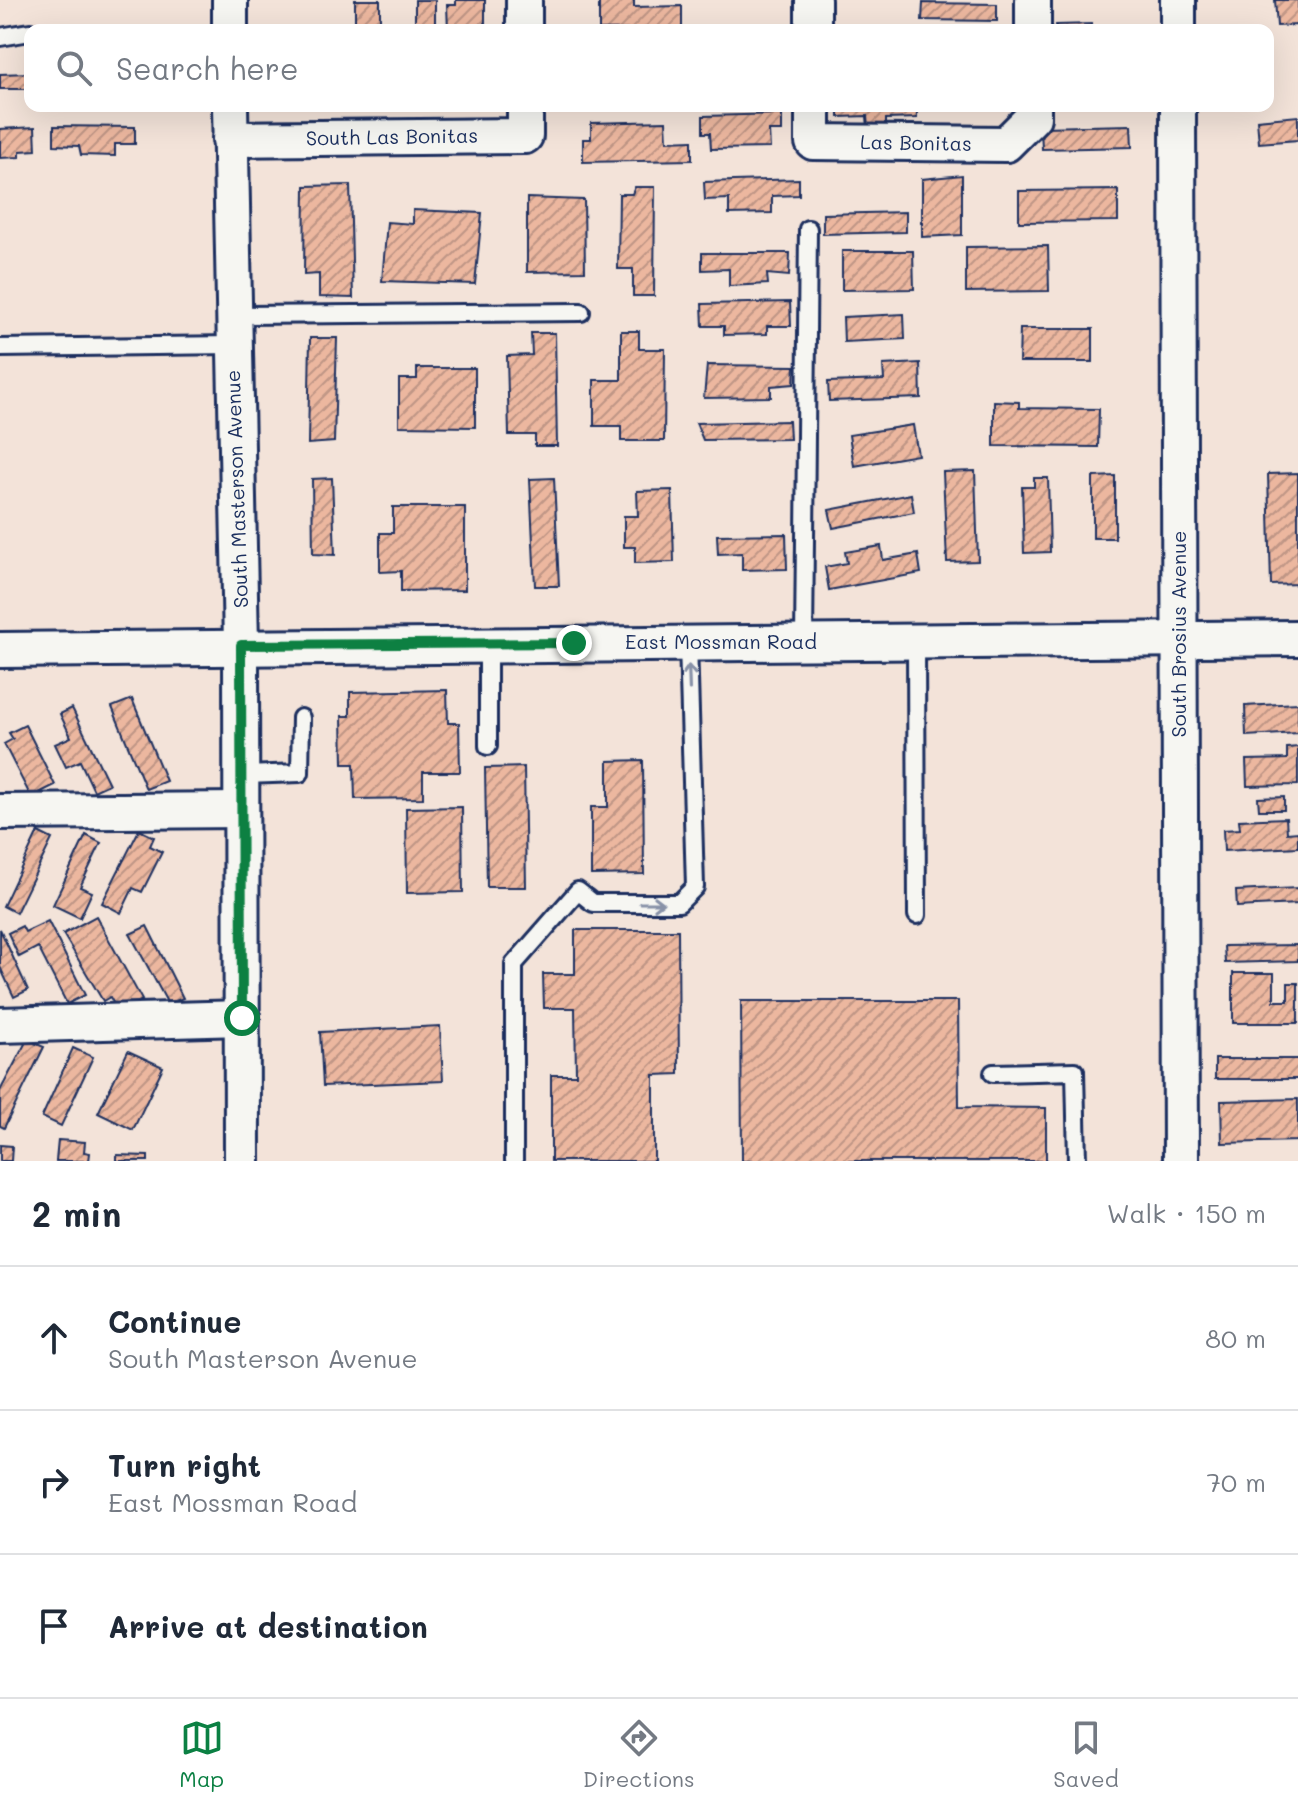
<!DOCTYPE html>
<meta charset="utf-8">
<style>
body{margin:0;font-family:Mali,sans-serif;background:#f6f6f7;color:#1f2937}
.stop{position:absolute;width:24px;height:24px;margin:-18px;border:6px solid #0b8043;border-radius:50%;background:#fff}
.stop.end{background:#0b8043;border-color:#fff;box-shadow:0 2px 8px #0008}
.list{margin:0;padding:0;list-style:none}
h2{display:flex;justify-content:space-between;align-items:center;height:104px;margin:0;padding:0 32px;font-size:34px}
h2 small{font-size:26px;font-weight:400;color:#747a83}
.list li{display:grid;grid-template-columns:52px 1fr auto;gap:24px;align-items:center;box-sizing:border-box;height:144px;padding:0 32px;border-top:2px solid #e0e1e3}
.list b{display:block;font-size:30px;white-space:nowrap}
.list p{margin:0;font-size:26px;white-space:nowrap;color:#747a83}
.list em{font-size:26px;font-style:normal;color:#747a83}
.icon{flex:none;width:44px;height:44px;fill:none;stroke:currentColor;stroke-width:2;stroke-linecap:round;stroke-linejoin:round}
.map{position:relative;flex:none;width:1298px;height:1161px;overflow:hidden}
.search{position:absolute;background:#fff;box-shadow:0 8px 32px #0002;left:24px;right:24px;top:24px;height:88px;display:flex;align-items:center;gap:20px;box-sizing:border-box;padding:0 28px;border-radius:16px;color:#747a83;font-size:30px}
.sheet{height:536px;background:#fff}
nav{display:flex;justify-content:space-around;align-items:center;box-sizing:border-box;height:112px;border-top:2px solid #e0e1e3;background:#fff;font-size:22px;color:#747a83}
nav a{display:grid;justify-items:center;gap:4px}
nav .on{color:#0b8043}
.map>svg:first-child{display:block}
.building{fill:url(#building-hatch);stroke:#1b2f5e;stroke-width:2}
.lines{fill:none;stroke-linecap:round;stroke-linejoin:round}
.service-casing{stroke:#1b2f5e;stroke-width:22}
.minor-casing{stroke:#1b2f5e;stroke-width:40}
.service{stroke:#f6f6f2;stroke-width:16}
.minor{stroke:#f6f6f2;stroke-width:34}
.oneway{stroke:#8892a8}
.route{stroke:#0b8043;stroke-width:10}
.labels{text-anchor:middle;stroke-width:6;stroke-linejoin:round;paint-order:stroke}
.street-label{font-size:20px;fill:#1b2f5e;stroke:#f6f6f2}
</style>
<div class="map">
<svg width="1298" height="1161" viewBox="0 0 1298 1161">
<defs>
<pattern id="building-hatch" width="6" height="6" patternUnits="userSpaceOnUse" patternTransform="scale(2)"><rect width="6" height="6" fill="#ecb79f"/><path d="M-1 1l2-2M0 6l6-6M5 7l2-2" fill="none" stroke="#be9585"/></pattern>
</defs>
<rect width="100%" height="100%" fill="#f3e3d9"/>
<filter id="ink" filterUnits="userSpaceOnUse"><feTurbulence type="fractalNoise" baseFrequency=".0125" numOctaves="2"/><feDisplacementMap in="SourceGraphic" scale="16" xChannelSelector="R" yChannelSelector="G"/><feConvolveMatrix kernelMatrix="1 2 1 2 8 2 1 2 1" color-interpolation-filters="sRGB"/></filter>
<g filter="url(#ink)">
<g class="building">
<path d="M355,0H380V30H343L355,28Z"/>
<path d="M415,0H435V30H399L415,27Z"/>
<path d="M456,0H485V30H448L447,5H456Z"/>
<path d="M599,0H634V7L682,6V29L599,30Z"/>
<path d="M1275,0H1298V25L1277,26Z"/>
<path d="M923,3L997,4V21L922,20Z"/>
<path d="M1092,24V30H1055L1056,25Z"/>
<path d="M30,73V89H0V74Z"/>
<path d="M72,106H121V109L72,110Z"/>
<path d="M839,106H917V118L886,119V127L868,128L867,116L839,117Z"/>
<path d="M782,114V131H769L770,148L711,149L710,133H703V116Z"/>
<path d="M1298,116V140L1259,143L1257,120Z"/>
<path d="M666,121L667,141L692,140V160L583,162V139H591V123Z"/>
<path d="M1131,125L1132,147L1042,149L1041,127Z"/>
<path d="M54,126L135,127V144H115V156L81,155L79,146L54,145Z"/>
<path d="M35,127L36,150L20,151V157L0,158V129Z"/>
<path d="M962,175V235L922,237V179Z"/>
<path d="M799,179V195L772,196V213L729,214V199L705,200L704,182Z"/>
<path d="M350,185L353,298L319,297V274L304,275L305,186Z"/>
<path d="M635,187H655L654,296H633V269H618L619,194H632Z"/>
<path d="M1118,190V221L1019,222V191Z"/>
<path d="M527,198L584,200L585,271L527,272Z"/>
<path d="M413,210L482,213L475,284L382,281L387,222L413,224Z"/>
<path d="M906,212V232L823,234V214Z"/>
<path d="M1048,246L1049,291L966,292V247Z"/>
<path d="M842,251H913L914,289L842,290Z"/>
<path d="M702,253H790L789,276L767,274L768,284L729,286V269L702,270Z"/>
<path d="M790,302L791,326H767V334L724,335V326H703L702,304Z"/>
<path d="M904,314L905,339L844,342L843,317Z"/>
<path d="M1020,329H1093V362H1019Z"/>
<path d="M621,331H639V349H665L664,441H621V426H594V380H621Z"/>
<path d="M531,333H555L557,446H535V435H509L507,356L532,355Z"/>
<path d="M310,338H337L334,442L308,444Z"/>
<path d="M920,363L921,398L829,401L828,382L884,380L883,365Z"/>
<path d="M707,365L795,366L794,384L771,386V397L704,398Z"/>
<path d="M417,368H475V427L399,426V379H417Z"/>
<path d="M994,401L1019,402V408L1099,409L1098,447L994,446Z"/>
<path d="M789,421L790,439L703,440L696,423Z"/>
<path d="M913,425L918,455L854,466L849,435Z"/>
<path d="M975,471L978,561L947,562L943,472Z"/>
<path d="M1298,473V584L1271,585L1268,474Z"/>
<path d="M1115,476V538H1093V477Z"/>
<path d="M332,478L335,555L313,554L312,479Z"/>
<path d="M554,478L559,586H535L530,479Z"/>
<path d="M1034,478H1048L1050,552L1024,553L1022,487H1034Z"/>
<path d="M672,490L674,562L635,563V547H624V516H638L637,491Z"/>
<path d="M911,494L914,512L833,528L829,510Z"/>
<path d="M393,507H465V590L401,591V571L380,572V533H393Z"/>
<path d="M786,534L787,569L742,570V553L718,554L717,535Z"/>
<path d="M881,546L883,560L918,554L921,573L829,590L825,567L847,563L845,552Z"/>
<path d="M447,690L448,723H459L460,772H423V798L355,799L354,764H343L342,716H350V692Z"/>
<path d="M132,699L166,781L146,789L112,707Z"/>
<path d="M1298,703V733L1246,736L1245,706Z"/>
<path d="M72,708L109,784L94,791L80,761L66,767L55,744L71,737L60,714Z"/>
<path d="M25,725L55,785L31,797L4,744L13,739L9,733Z"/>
<path d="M1298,747V785L1247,786L1246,760L1287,759V748Z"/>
<path d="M643,760L644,874L591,875V807H608V761Z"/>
<path d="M524,767L526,887H487L485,768Z"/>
<path d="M1284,797V810H1259L1258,798Z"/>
<path d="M462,807L463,892L407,893L406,808Z"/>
<path d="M1286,818L1287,833L1298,832V847L1224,851L1223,830L1240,829L1239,820Z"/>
<path d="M139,830L154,837L150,846L162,852L142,892L133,888L121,913L102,903Z"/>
<path d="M38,832L52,839L16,913L3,906Z"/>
<path d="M86,835L101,843L80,887L92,892L80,918L53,905Z"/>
<path d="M1298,888V904L1237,907L1236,891Z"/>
<path d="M96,916L142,1000L119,1013L110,997L103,1001L63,934Z"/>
<path d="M48,921L85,995L67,1004L38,947L19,957L8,933L22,926L25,932Z"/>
<path d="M147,926L183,998L168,1004L130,934Z"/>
<path d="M0,929L28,990L14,997L0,967Z"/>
<path d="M575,930H678L679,1074L654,1075V1161H551V1075H576L575,1008H544L543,974H575Z"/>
<path d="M1298,945V961L1225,963L1224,946Z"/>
<path d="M1233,973H1274V1001H1288V983H1298V1023H1233Z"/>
<path d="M741,1001H958L959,1107L1046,1108V1161H742Z"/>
<path d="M440,1026L443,1081L323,1086L320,1032Z"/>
<path d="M27,1040L44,1047L4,1128L0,1126V1091Z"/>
<path d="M73,1048L93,1057L61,1126L42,1117Z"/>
<path d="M128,1051L163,1067L133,1130L98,1113Z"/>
<rect x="1215" y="1059" width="83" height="20"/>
<path d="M1298,1099V1141L1222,1143L1221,1101Z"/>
<path d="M58,1140L85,1142L84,1152L90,1153L89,1161H56Z"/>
<path d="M0,1145L12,1146L11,1161H0Z"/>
<path d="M117,1155L148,1156V1161H117Z"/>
</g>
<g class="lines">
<defs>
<g id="service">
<path d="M0,37L30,32"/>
<path d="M232,315L581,312"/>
<path d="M0,348L233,345"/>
<path d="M916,641L917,915"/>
<path d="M804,642L808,229"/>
<path d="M488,644V746"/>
<path d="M242,775L300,773L301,718"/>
<path d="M993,1073L1075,1071L1077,1161"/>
<path d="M514,1161V964L578,891L593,903H679L695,887L688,642"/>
</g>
<g id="minor">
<path d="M230,0V30"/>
<path d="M524,0V30"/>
<path d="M813,0V30"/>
<path d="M1178,0V30"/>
<path d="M1033,30V0"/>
<path d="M230,106L241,645L242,1161"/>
<path d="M813,106V142L1006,144L1033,117V106"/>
<path d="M1178,106L1181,1161"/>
<path d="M230,139L525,136V106"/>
<path d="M0,650L1298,638"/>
<path d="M0,812L241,810"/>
<path d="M0,1025L242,1018"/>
</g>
</defs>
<use href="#service" class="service-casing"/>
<use href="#minor" class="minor-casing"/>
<use href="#service" class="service"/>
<use href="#minor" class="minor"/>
</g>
<defs><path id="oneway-shaft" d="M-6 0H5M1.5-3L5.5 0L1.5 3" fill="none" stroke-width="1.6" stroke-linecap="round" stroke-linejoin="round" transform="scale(2)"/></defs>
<g class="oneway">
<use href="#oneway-shaft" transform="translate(689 677) rotate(-92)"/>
<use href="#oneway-shaft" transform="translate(652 903)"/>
</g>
</g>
<g class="lines" filter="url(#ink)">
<path class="route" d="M242,1018L241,645L574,643"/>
</g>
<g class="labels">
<g class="street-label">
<text transform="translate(392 137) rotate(-1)" y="7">South Las Bonitas</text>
<text transform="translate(916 143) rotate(1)" y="7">Las Bonitas</text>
<text transform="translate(237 489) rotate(-92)" y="7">South Masterson Avenue</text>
<text transform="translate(1179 634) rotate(-90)" y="7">South Brosius Avenue</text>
<text x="721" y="649">East Mossman Road</text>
</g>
</g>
</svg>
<div class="stop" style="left:242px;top:1018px"></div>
<div class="stop end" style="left:574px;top:643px"></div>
<div class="search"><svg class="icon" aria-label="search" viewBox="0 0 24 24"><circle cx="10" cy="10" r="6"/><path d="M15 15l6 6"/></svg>Search here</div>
</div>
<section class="sheet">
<h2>2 min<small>Walk · 150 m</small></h2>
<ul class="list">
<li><svg class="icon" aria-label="ahead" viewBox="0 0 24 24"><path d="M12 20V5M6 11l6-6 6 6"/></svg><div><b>Continue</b><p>South Masterson Avenue</p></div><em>80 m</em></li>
<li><svg class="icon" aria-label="right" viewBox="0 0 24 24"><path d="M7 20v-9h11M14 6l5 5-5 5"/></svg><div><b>Turn right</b><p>East Mossman Road</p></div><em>70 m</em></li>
<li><svg class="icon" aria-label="arrive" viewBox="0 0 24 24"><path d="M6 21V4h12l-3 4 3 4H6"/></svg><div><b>Arrive at destination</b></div></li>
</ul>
</section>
<nav>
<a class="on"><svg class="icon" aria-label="map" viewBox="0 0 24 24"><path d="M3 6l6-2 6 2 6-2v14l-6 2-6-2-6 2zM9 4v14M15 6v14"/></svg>Map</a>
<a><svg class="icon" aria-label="directions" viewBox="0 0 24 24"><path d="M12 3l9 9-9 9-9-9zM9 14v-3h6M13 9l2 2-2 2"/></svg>Directions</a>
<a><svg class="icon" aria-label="saved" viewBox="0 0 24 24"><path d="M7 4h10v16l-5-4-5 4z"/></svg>Saved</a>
</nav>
